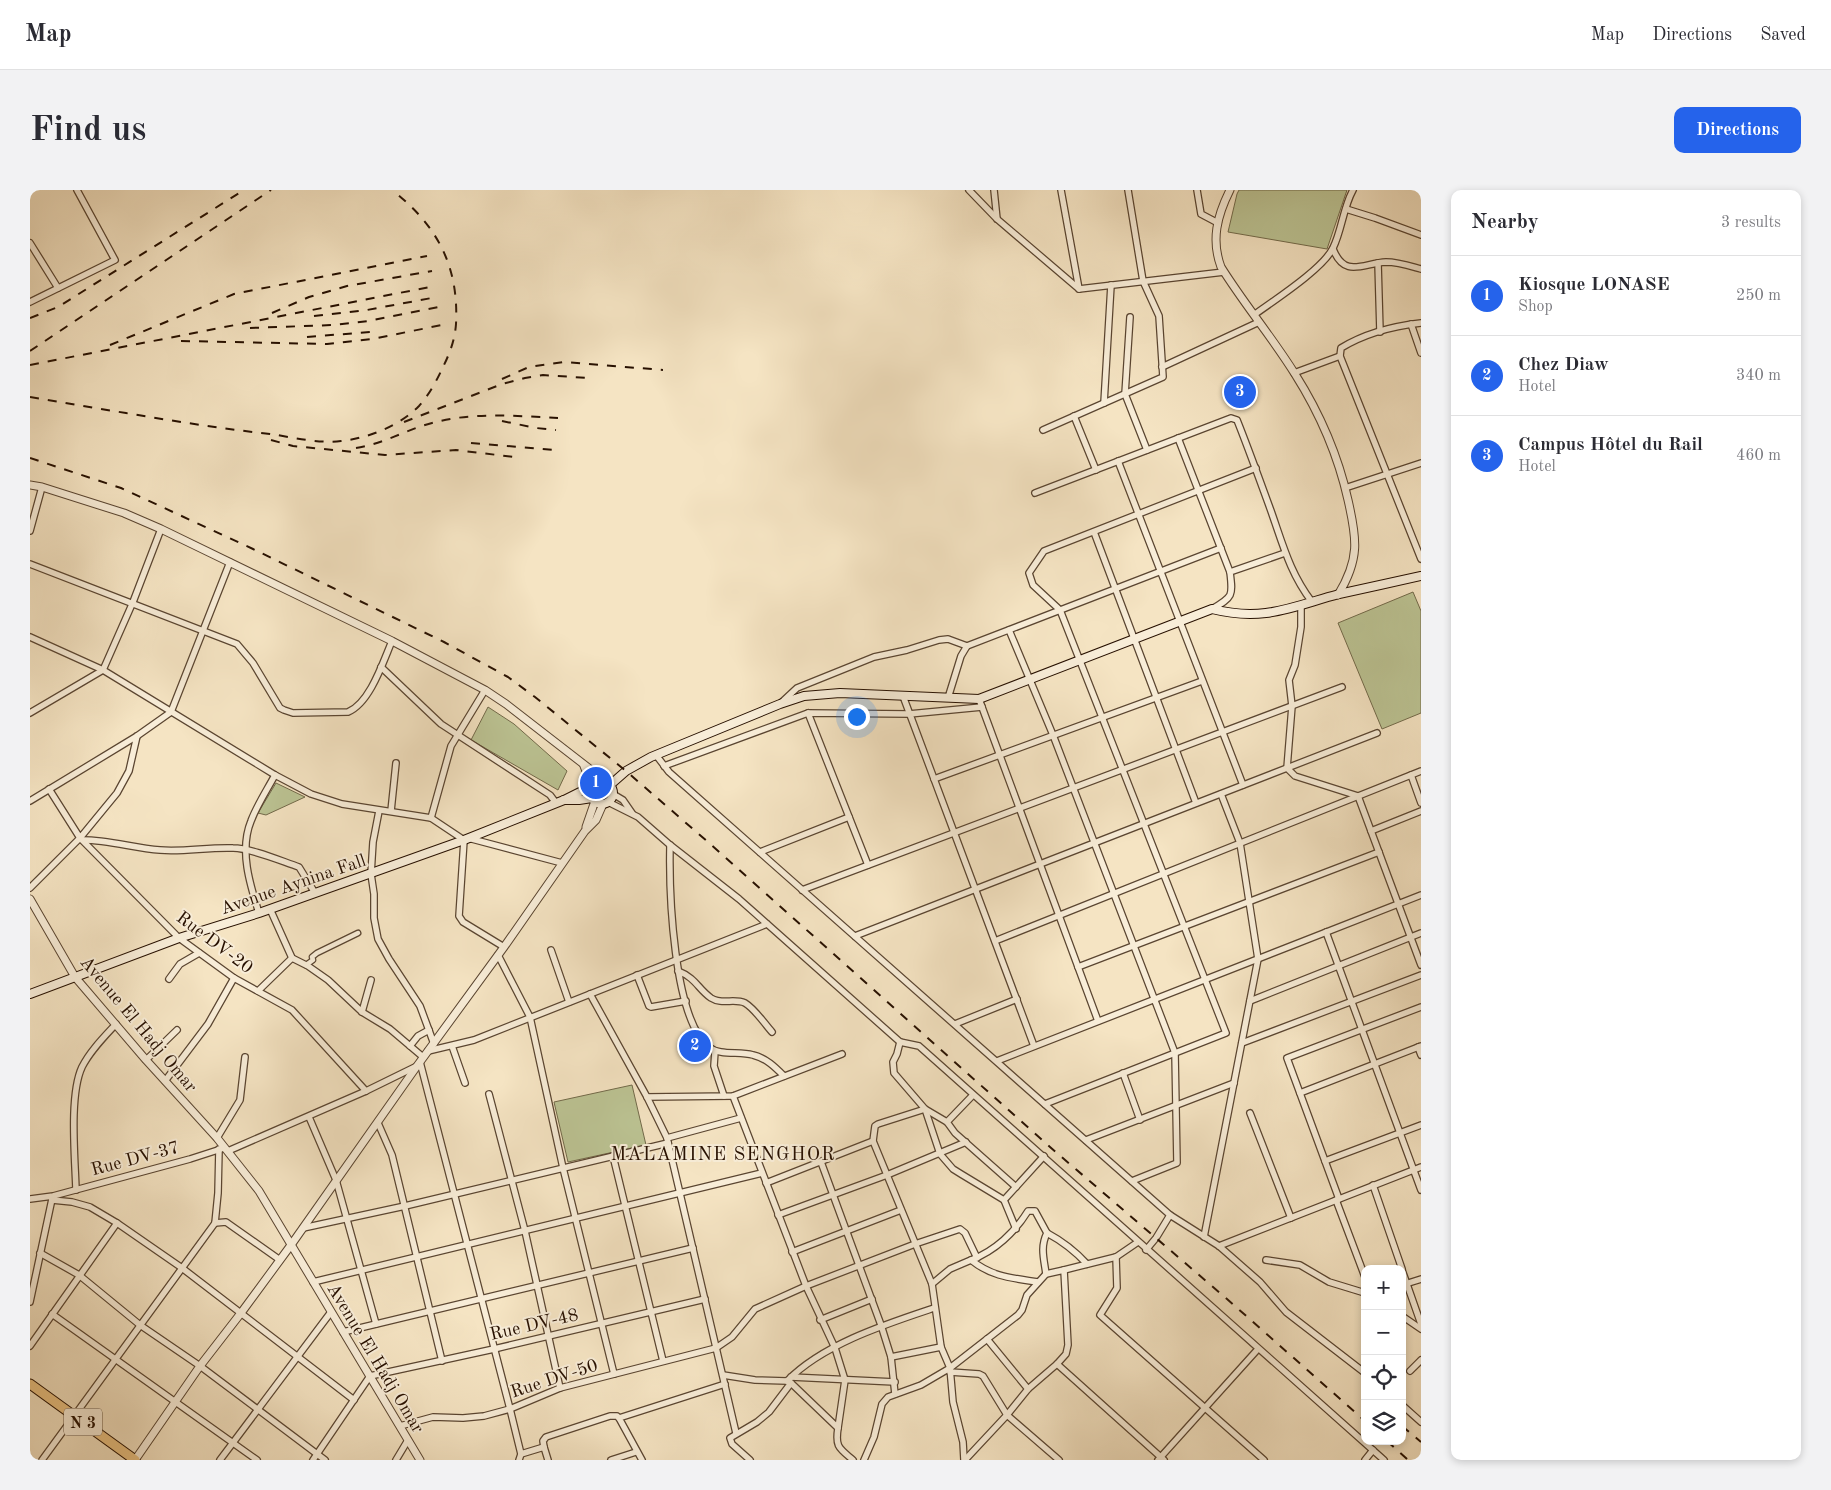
<!DOCTYPE html>
<meta charset="utf-8">
<style>
body{margin:0;font-family:"Old Standard TT",serif;background:#f2f2f3;color:#2b2b33}
.controls{position:absolute;right:15px;bottom:15px;display:grid;overflow:hidden;border-radius:10px;box-shadow:0 2px 8px #0003}
.controls button{width:45px;height:45px;display:grid;place-items:center;padding:0;border:0;border-bottom:1px solid #e1e1e2;background:#fff;color:#2b2b33;font:25px sans-serif}
.you{position:absolute;left:826px;top:526px;width:18px;height:18px;margin:-12px;border:4px solid #fff;border-radius:50%;background:#1a73e8;box-shadow:0 0 0 8px #1a73e833}
.badge{display:grid;place-items:center;width:32px;height:32px;border-radius:50%;background:#2563eb;color:#fff;font-size:16px;font-weight:700}
.pin{position:absolute;translate:-50% -50%;border:2px solid #fff;box-shadow:0 1px 5px #0006}
.list{margin:0;padding:0;list-style:none}
h2{display:flex;justify-content:space-between;align-items:center;height:65px;margin:0;padding:0 20px;font-size:21px}
h2 small{font-size:16px;font-weight:400;color:#7c7c81}
.list li{display:grid;grid-template-columns:32px 1fr auto;gap:15px;align-items:center;box-sizing:border-box;height:80px;padding:0 20px;border-top:1px solid #e1e1e2}
.list b{display:block;font-size:19px;white-space:nowrap}
.list p{margin:0;font-size:16px;white-space:nowrap;color:#7c7c81}
.list em{font-size:16px;font-style:normal;color:#7c7c81}
.icon{flex:none;width:28px;height:28px;fill:none;stroke:currentColor;stroke-width:2;stroke-linecap:round;stroke-linejoin:round}
.map{position:relative;flex:none;width:1391px;height:1270px;overflow:hidden;border-radius:10px}
header{display:flex;align-items:center;gap:30px;box-sizing:border-box;height:70px;padding:0 25px;background:#fff;border-bottom:1px solid #e1e1e2}
header strong{font-size:24px}
nav{display:flex;gap:28px;margin-inline-start:auto;font-size:18px}
.intro{display:flex;align-items:center;justify-content:space-between;box-sizing:border-box;height:120px;padding:0 30px}
h1{margin:0;font-size:35px}
.button{padding:12px 22px;border-radius:10px;background:#2563eb;color:#fff;font-size:18px;font-weight:700}
main{display:flex;gap:30px;padding:0 30px}
aside{flex:1;background:#fff;border-radius:10px;box-shadow:0 2px 8px #0003}
.map>svg:first-child{display:block}
.green{fill:#bcc494;stroke:#726a4a}
.lines{fill:none;stroke-linecap:round;stroke-linejoin:round}
.pedestrian-casing{stroke:#5a4531;stroke-width:7}
.minor-casing{stroke:#5a4531;stroke-width:8}
.tertiary-casing{stroke:#5a4531;stroke-width:9}
.secondary-casing{stroke:#271000;stroke-width:10}
.primary-casing{stroke:#271000;stroke-width:11}
.pedestrian{stroke:#f8edd8;stroke-width:4.5}
.minor{stroke:#f8edd8;stroke-width:5.5}
.tertiary{stroke:#f8edd8;stroke-width:7}
.secondary{stroke:#f8edd8;stroke-width:8}
.primary{stroke:#eac282;stroke-width:9}
.rail{stroke:#271000;stroke-width:2;stroke-dasharray:9 9;stroke-linecap:butt}
.labels{text-anchor:middle;stroke-width:4;stroke-linejoin:round;paint-order:stroke}
.shield{fill:#f8edd8;stroke:#665241;stroke-width:1}
.shield-label{font-size:16px;font-weight:bold;fill:#271000}
.street-label{font-size:18px;fill:#271000;stroke:#f8edd8}
.neighbourhood-label{font-size:19px;letter-spacing:1px;fill:#271000;stroke:#f8edd8}
</style>
<header>
<strong>Map</strong>
<nav><a>Map</a><a>Directions</a><a>Saved</a></nav>
</header>
<div class="intro"><h1>Find us</h1><a class="button">Directions</a></div>
<main>
<div class="map">
<svg width="1391" height="1270" viewBox="0 0 1391 1270">
<rect width="100%" height="100%" fill="#f5e4c3"/>
<filter id="stains"><feTurbulence type="fractalNoise" baseFrequency=".004" numOctaves="4"/><feColorMatrix values="0 0 0 0 .2 0 0 0 0 .09 0 0 0 0 .02 0 0 0 .5 -.17"/></filter>
<radialGradient id="worn" r=".72"><stop offset=".6" stop-color="#630" stop-opacity="0"/><stop offset="1" stop-color="#630" stop-opacity=".3"/></radialGradient>
<g class="green">
<path d="M1209,0H1317L1297,59L1198,42L1207,4Z"/>
<path d="M1383,402L1391,421V523L1352,539L1308,433Z"/>
<path d="M458,517L484,534L537,581L528,600L441,550Z"/>
<path d="M246,593L275,607L236,625L228,623Z"/>
<path d="M602,895L616,955L538,972L524,912Z"/>
</g>
<g class="lines">
<defs>
<path id="pedestrian" d="M276,775L283,770L282,767L287,763L328,743"/>
<g id="minor">
<path d="M939,0L967,29L1049,99L1194,82"/>
<path d="M964,0L967,29"/>
<path d="M1031,0L1049,99"/>
<path d="M1167,0L1171,24L1188,33"/>
<path d="M1316,19L1345,28L1391,45"/>
<path d="M0,53L28,98"/>
<path d="M1303,59C1315,89 1333,73 1356,72C1368,72 1380,76 1391,79"/>
<path d="M1348,73L1350,142"/>
<path d="M0,112L85,70L47,0"/>
<path d="M1224,125C1243,111 1293,79 1303,58C1312,40 1313,18 1323,0"/>
<path d="M1100,127L1095,204L1117,260"/>
<path d="M1391,133C1364,136 1334,144 1311,158L1310,166L1391,369"/>
<path d="M1381,134L1391,163"/>
<path d="M1132,177L1229,132"/>
<path d="M1264,183L1310,166"/>
<path d="M1074,213L1081,95"/>
<path d="M1044,226L1066,280"/>
<path d="M1013,240L1133,187L1129,126L1113,91L1098,0"/>
<path d="M1148,248L1200,382"/>
<path d="M1088,271L1213,595"/>
<path d="M1315,298L1391,273"/>
<path d="M1005,303L1201,228L1207,230C1219,260 1230,291 1241,321C1253,355 1260,383 1282,412"/>
<path d="M0,341L12,297"/>
<path d="M1064,342L1166,613"/>
<path d="M0,374L207,454L223,473L250,518L254,520L263,523L318,522C340,513 353,472 362,451"/>
<path d="M1271,416V437L1265,475L1259,490L1262,516L1257,578L1265,586L1328,606L1391,775"/>
<path d="M1182,419C1203,407 1203,406 1200,382L1255,363"/>
<path d="M979,440L1023,545L1145,863L1147,973L1102,991"/>
<path d="M0,447L73,480L245,585L281,604L312,614L401,628L434,650L429,726L433,732L474,757"/>
<path d="M937,456L1191,358"/>
<path d="M351,477L411,534L520,605L526,613"/>
<path d="M873,506L1004,856"/>
<path d="M949,509L1068,831"/>
<path d="M752,512L767,498L844,467L877,460L909,450L918,449L937,456L931,466L918,508"/>
<path d="M0,523L73,480L103,412L131,339"/>
<path d="M778,523L838,675"/>
<path d="M626,565L639,582L1140,1025L1189,1056L1230,1092L1256,1122L1335,1183"/>
<path d="M634,576L778,523L879,524L952,517"/>
<path d="M1381,585L1391,613"/>
<path d="M904,589L1172,491"/>
<path d="M19,599L50,648L87,603L99,581L107,546"/>
<path d="M583,604L593,610L602,623"/>
<path d="M0,611L107,546L141,522L200,372"/>
<path d="M578,612L608,627L640,655L709,709L870,852L889,856L1354,1270"/>
<path d="M349,621L343,652L341,684L344,704V728L348,749L359,769L390,816L404,854"/>
<path d="M361,621L366,573"/>
<path d="M401,628L421,556L455,500"/>
<path d="M1341,641L1391,621"/>
<path d="M438,648L532,673"/>
<path d="M53,650C79,650 104,658 130,660C154,662 178,657 203,658C221,658 251,671 269,677L285,703"/>
<path d="M640,655C639,700 643,829 679,857C690,866 709,861 723,865C736,868 745,877 754,886"/>
<path d="M730,662L819,627"/>
<path d="M0,698L50,648L149,748L204,788L262,820L336,901"/>
<path d="M772,700L1312,497"/>
<path d="M240,719L262,768L278,776L298,790L332,822L360,839L393,867"/>
<path d="M229,723C220,695 209,660 221,631C227,615 237,600 245,585"/>
<path d="M1296,742L1391,1000"/>
<path d="M825,746L1347,543"/>
<path d="M965,751L1391,581"/>
<path d="M521,760L539,812"/>
<path d="M468,765L500,827L533,978L584,1184"/>
<path d="M1048,777L1349,662"/>
<path d="M648,781C666,788 668,799 681,808C692,815 704,808 715,813C725,819 734,833 742,842"/>
<path d="M607,785L619,816L621,817L656,811"/>
<path d="M139,789L150,774L169,763"/>
<path d="M228,801L262,768"/>
<path d="M560,804L617,907L637,948L706,1243"/>
<path d="M1220,811L1391,743"/>
<path d="M332,822L341,790"/>
<path d="M925,834L987,809"/>
<path d="M870,852L867,864L863,872L864,883L895,919L910,964L923,979L931,984L974,1010L986,1039"/>
<path d="M1212,853L1391,785"/>
<path d="M380,856L388,846L399,840"/>
<path d="M422,856L435,893"/>
<path d="M1388,857L1391,865"/>
<path d="M398,861L444,850L737,734"/>
<path d="M685,861L684,876L694,906"/>
<path d="M116,870L147,840"/>
<path d="M967,871L1391,705"/>
<path d="M390,872L480,1219L491,1264L489,1270"/>
<path d="M1093,883L1110,930"/>
<path d="M135,891L178,834L204,788"/>
<path d="M1270,903L1391,856"/>
<path d="M459,904L495,1041L530,1198"/>
<path d="M943,905L917,932L925,943L986,997"/>
<path d="M703,906L776,1096L805,1158L815,1190L808,1238"/>
<path d="M617,907L703,906L812,864"/>
<path d="M1015,914L1196,843L1030,420L1003,395L999,383L1014,361L1226,278"/>
<path d="M1220,923L1261,1028"/>
<path d="M279,927L306,990L346,1134"/>
<path d="M917,932L895,919L848,934L845,936L843,951L902,1094L911,1157L920,1178L923,1212L933,1252L934,1270"/>
<path d="M348,933L362,965L412,1171"/>
<path d="M187,948L210,910L215,867"/>
<path d="M637,948L711,928"/>
<path d="M1056,950L1204,893"/>
<path d="M198,961L336,901L387,876"/>
<path d="M583,966L633,1171"/>
<path d="M1295,971L1391,935"/>
<path d="M791,972L851,1135L861,1167L865,1204"/>
<path d="M736,993L843,951"/>
<path d="M1343,995L1372,1079"/>
<path d="M46,1000C45,967 39,905 52,877C60,861 74,847 86,834"/>
<path d="M0,1009L23,1006L160,969L191,959"/>
<path d="M1309,1009L1257,868L1391,817"/>
<path d="M22,1010L42,1012L60,1017L87,1033L152,1078L324,1210"/>
<path d="M974,1010L1014,966"/>
<path d="M1306,1010L1335,1087"/>
<path d="M748,1025L857,985L936,952"/>
<path d="M185,1033L196,1032L250,1070"/>
<path d="M273,1038L375,1016L638,953"/>
<path d="M1017,1043C1032,1051 1045,1061 1057,1074"/>
<path d="M1174,1047L1228,769L1210,653L1191,604"/>
<path d="M1189,1056L1391,977"/>
<path d="M1116,1060L1126,1048L1140,1025"/>
<path d="M762,1062L871,1020"/>
<path d="M10,1063L49,1085L110,1135L170,1176L295,1270"/>
<path d="M1086,1067L1087,1098L1070,1125L1234,1270"/>
<path d="M1236,1070L1270,1075L1299,1092L1335,1103"/>
<path d="M1034,1080L1086,1067L1108,1052"/>
<path d="M1372,1080L1391,1134"/>
<path d="M283,1092L732,983"/>
<path d="M1008,1092C982,1088 962,1087 941,1070C965,1061 985,1042 998,1021H1005L1017,1043C1010,1057 1014,1069 1016,1084"/>
<path d="M902,1094L920,1079L941,1070"/>
<path d="M1372,1095L1391,1089"/>
<path d="M0,1112L22,1009"/>
<path d="M22,1124L227,1270"/>
<path d="M1372,1126L1391,1139"/>
<path d="M790,1130L842,1109"/>
<path d="M313,1142L663,1058"/>
<path d="M957,1149L998,1199"/>
<path d="M0,1156L87,1033"/>
<path d="M861,1167L911,1157"/>
<path d="M1027,1174L1134,1270"/>
<path d="M1380,1181L1391,1170"/>
<path d="M920,1182L949,1184L953,1186L977,1225L1029,1270"/>
<path d="M693,1185L725,1190L757,1191L761,1193L808,1238C805,1257 809,1258 823,1270"/>
<path d="M761,1187L865,1192"/>
<path d="M757,1191C793,1154 856,1134 904,1118"/>
<path d="M1372,1215L1391,1232"/>
<path d="M370,1236L403,1227L433,1228L454,1226L480,1219L530,1198L686,1158L702,1147L725,1119L776,1096L885,1054L930,1039L935,1043L947,1068"/>
<path d="M514,1257L513,1251L516,1247L580,1226H587L589,1228"/>
<path d="M491,1264L514,1257L518,1270"/>
<path d="M12,1270L185,1033L188,1003L189,959"/>
<path d="M190,1270L301,1122"/>
<path d="M283,1270L340,1186L464,1159L675,1109"/>
<path d="M366,1270L378,1250"/>
<path d="M581,1270L606,1262"/>
<path d="M612,1270L589,1228L695,1194"/>
<path d="M720,1270L702,1254L700,1248L727,1232L739,1222L761,1193"/>
<path d="M834,1270L844,1247L852,1214L858,1207L891,1195L920,1178L988,1125L992,1120L997,1105L1016,1084L1034,1080L1038,1155L1036,1164L1027,1174L998,1199L977,1225L935,1270"/>
<path d="M1128,1270L1228,1159"/>
<path d="M1335,1270L1343,1260"/>
</g>
<g id="tertiary">
<path d="M1200,0C1187,26 1181,50 1191,77C1214,114 1242,147 1265,184C1289,222 1308,265 1318,310C1327,349 1330,369 1308,405"/>
<path d="M0,295L12,297L94,323L131,339L362,451L455,500L476,514L565,583L573,592"/>
<path d="M554,576L559,589L564,594"/>
<path d="M556,637L565,611"/>
<path d="M0,709L45,787L116,870L187,948L229,1001L390,1270"/>
<path d="M105,1270L170,1176L211,1123L261,1055L387,876L474,757L555,641L566,630L573,614"/>
</g>
<g id="secondary">
<circle cx="572" cy="603" r="11"/>
<path d="M580,595L596,581L621,567L750,514L774,506L810,503L949,509L1182,419C1234,432 1261,417 1309,404C1336,398 1364,392 1391,386"/>
<path d="M534,610H549L562,608"/>
<path d="M0,804L149,748L229,723L434,650L534,610L554,600L562,597"/>
</g>
<path id="primary" d="M0,1194L105,1270"/>
</defs>
<use href="#pedestrian" class="pedestrian-casing"/>
<use href="#minor" class="minor-casing"/>
<use href="#tertiary" class="tertiary-casing"/>
<use href="#secondary" class="secondary-casing"/>
<use href="#primary" class="primary-casing"/>
<use href="#pedestrian" class="pedestrian"/>
<use href="#minor" class="minor"/>
<use href="#tertiary" class="tertiary"/>
<use href="#secondary" class="secondary"/>
<use href="#primary" class="primary"/>
<g class="rail">
<path d="M242,123L279,107L317,96L402,81"/>
<path d="M284,126L337,120L407,107"/>
<path d="M0,128L28,117L214,0"/>
<path d="M220,138L303,135L338,131L409,117"/>
<path d="M277,147L340,142"/>
<path d="M151,151L297,154L342,149L412,135"/>
<path d="M80,155L204,104L397,66"/>
<path d="M0,161L241,0"/>
<path d="M0,175L405,96"/>
<path d="M472,189L499,177L534,172L633,180"/>
<path d="M0,207C80,220 159,235 240,244C262,247 288,254 311,251C339,248 369,236 389,216C399,205 407,190 413,177C420,163 425,149 426,134C429,76 407,35 362,0"/>
<path d="M472,231L506,238L526,240"/>
<path d="M374,232L472,194L495,188L513,185L558,188"/>
<path d="M241,250L263,256L355,265L426,260L484,267"/>
<path d="M441,253L524,260"/>
<path d="M326,258C354,254 379,238 406,232C445,222 488,226 528,228"/>
<path d="M0,268L91,298L223,359L414,452L478,487L505,507L596,581L678,652L1020,957L1197,1109L1335,1231"/>
<path d="M1372,1236L1391,1252"/>
<path d="M1357,1251L1378,1270"/>
</g>
</g>
<g class="labels">
<rect class="shield" x="34" y="1218.5" width="38" height="27" rx="4"/>
<g class="shield-label">
<text x="53" y="1238">N 3</text>
</g>
<g class="street-label">
<text transform="translate(263 694) rotate(-19)" y="6">Avenue Aynina Fall</text>
<text transform="translate(185 752) rotate(37)" y="6">Rue DV-20</text>
<text transform="translate(109 834) rotate(50)" y="6">Avenue El Hadj Omar</text>
<text transform="translate(105 968) rotate(-15)" y="6">Rue DV-37</text>
<text transform="translate(504 1134) rotate(-13)" y="6">Rue DV-48</text>
<text transform="translate(346 1168) rotate(59)" y="6">Avenue El Hadj Omar</text>
<text transform="translate(524 1188) rotate(-18)" y="6">Rue DV-50</text>
</g>
<g class="neighbourhood-label">
<text x="693" y="970">MALAMINE SENGHOR</text>
</g>
</g>
<rect width="100%" height="100%" filter="url(#stains)"/>
<rect width="100%" height="100%" fill="url(#worn)"/>
</svg>
<div class="controls">
<button>+</button>
<button>−</button>
<button><svg class="icon" aria-label="locate" viewBox="0 0 24 24"><circle cx="12" cy="12" r="6"/><path d="M12 2v4M12 18v4M2 12h4M18 12h4"/></svg></button>
<button><svg class="icon" aria-label="layers" viewBox="0 0 24 24"><path d="M12 4l9 5-9 5-9-5zM3 14l9 5 9-5"/></svg></button>
</div>
<div class="you"></div>
<div class="pin badge" style="left:566px;top:593px">1</div>
<div class="pin badge" style="left:665px;top:856px">2</div>
<div class="pin badge" style="left:1210px;top:202px">3</div>
</div>
<aside>
<h2>Nearby<small>3 results</small></h2>
<ul class="list">
<li><span class="badge">1</span><div><b>Kiosque LONASE</b><p>Shop</p></div><em>250 m</em></li>
<li><span class="badge">2</span><div><b>Chez Diaw</b><p>Hotel</p></div><em>340 m</em></li>
<li><span class="badge">3</span><div><b>Campus Hôtel du Rail</b><p>Hotel</p></div><em>460 m</em></li>
</ul>
</aside>
</main>
